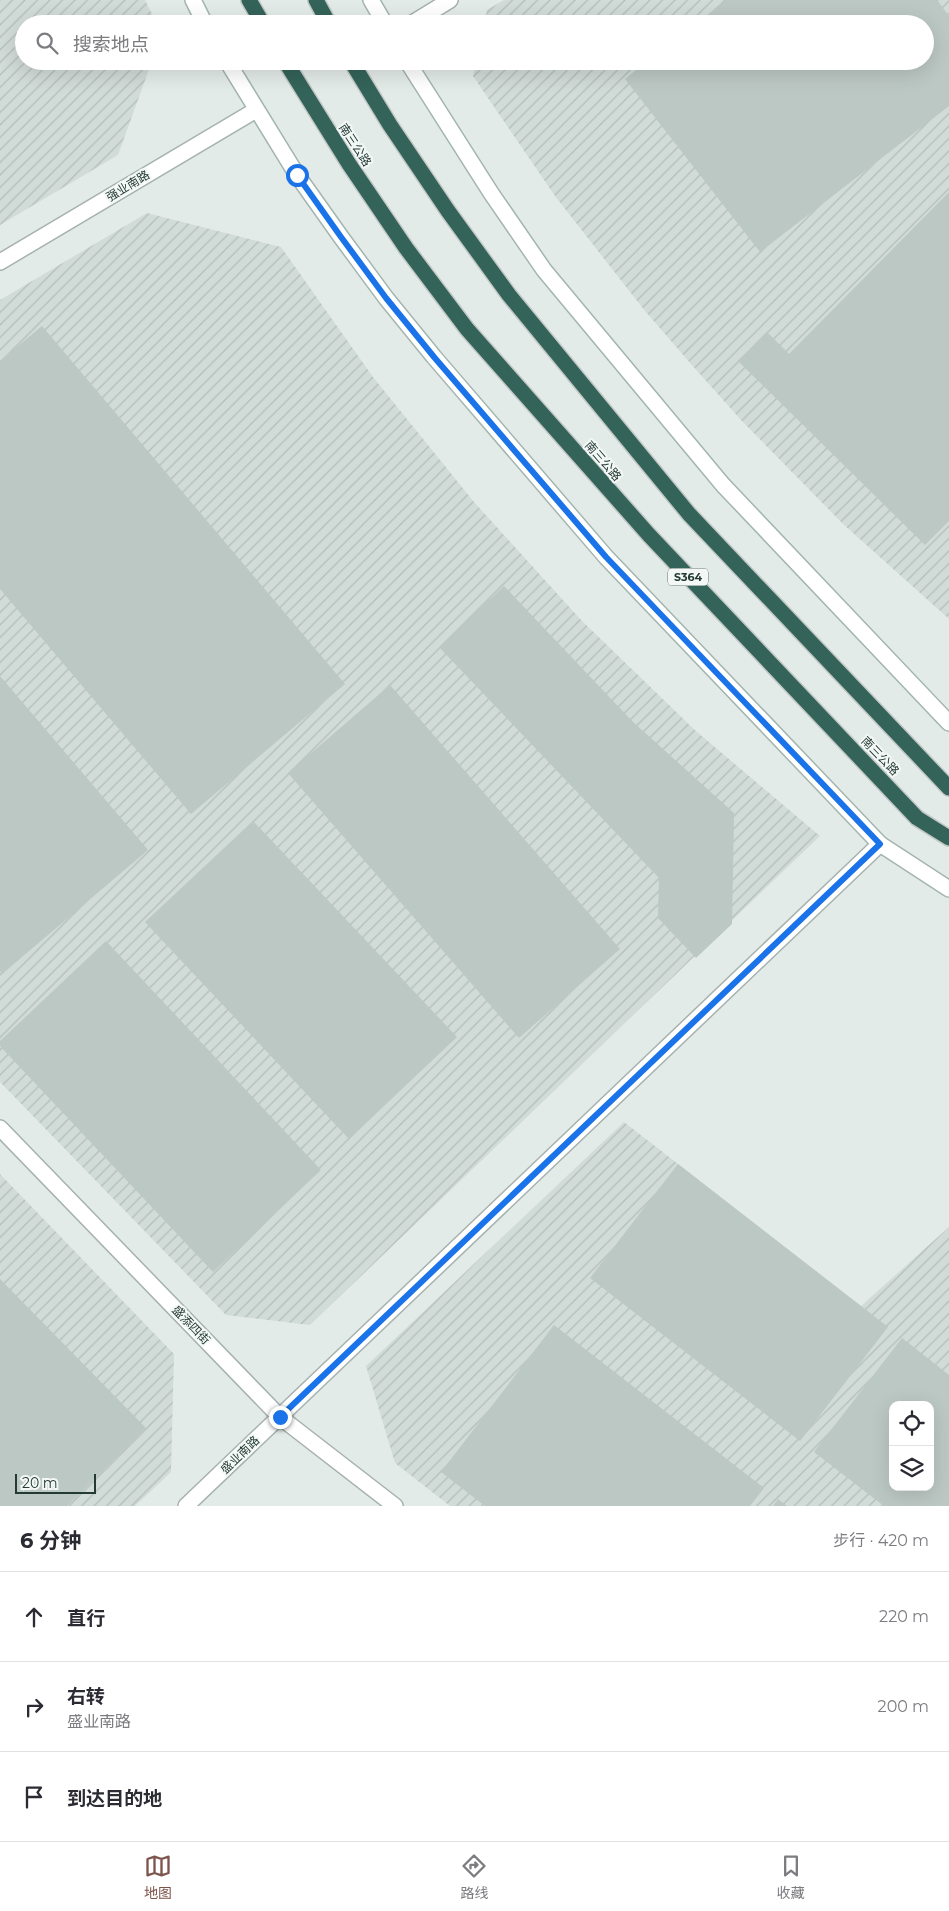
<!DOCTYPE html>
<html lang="zh">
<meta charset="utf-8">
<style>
body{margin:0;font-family:Montserrat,"Noto Sans SC",sans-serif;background:#f7f7f7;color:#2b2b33}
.controls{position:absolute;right:15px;bottom:15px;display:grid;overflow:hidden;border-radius:10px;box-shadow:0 5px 20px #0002}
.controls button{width:45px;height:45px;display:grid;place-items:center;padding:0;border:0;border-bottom:1px solid #e1e1e2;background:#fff;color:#2b2b33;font:25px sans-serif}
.scale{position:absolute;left:15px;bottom:12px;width:81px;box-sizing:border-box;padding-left:5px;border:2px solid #253a35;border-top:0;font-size:14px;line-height:18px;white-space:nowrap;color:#253a35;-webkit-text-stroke:4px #f3f8f6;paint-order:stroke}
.stop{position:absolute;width:15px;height:15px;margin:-11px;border:4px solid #1a73e8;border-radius:50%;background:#fff}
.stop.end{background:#1a73e8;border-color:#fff;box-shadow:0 1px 5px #0008}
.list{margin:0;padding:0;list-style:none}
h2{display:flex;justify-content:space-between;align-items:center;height:65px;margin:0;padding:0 20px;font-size:21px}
h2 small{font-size:16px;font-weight:400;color:#7c7c81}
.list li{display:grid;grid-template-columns:32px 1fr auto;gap:15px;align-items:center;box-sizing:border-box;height:90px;padding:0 20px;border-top:1px solid #e1e1e2}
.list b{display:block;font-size:19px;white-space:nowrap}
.list p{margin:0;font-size:16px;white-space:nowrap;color:#7c7c81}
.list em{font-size:16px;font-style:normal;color:#7c7c81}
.icon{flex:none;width:28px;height:28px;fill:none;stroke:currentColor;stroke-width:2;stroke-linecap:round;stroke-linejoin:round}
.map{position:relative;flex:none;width:949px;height:1506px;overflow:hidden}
.search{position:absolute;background:#fff;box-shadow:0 5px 20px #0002;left:15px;right:15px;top:15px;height:55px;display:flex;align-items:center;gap:12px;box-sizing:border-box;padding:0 18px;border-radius:28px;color:#7c7c81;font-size:19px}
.sheet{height:335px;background:#fff}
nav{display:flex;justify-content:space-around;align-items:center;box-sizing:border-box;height:70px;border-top:1px solid #e1e1e2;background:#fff;font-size:14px;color:#7c7c81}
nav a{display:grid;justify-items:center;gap:2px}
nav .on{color:#7d554c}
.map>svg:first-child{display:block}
.industrial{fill:url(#industrial-furrows);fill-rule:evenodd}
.building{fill:#bcc8c4;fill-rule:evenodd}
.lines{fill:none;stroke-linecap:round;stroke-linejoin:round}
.street-casing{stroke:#a6b2af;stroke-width:18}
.secondary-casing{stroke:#a3b5af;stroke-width:18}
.highway-casing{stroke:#c2c8c6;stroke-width:18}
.street{stroke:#fff;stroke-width:15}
.secondary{stroke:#fff;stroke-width:15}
.highway{stroke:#346359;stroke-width:15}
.route{stroke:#1a73e8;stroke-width:6}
.labels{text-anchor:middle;stroke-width:4;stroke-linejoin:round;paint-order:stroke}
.shield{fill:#f3f8f6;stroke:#63736f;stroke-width:1}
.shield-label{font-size:11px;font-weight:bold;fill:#253a35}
.street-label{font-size:12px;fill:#253a35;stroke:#f3f8f6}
</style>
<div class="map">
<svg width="949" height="1506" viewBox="0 0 949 1506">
<defs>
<pattern id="industrial-furrows" width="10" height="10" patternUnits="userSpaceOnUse" patternTransform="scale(1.25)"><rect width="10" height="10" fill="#d1dbd7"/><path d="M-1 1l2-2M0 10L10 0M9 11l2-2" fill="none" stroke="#b3bdb9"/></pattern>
</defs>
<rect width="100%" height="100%" fill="#e3ebe8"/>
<g class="industrial">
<path d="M0,0H145L157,24H24V61H152L118,155L0,225Z"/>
<path d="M504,0H949V619L843,524L741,420L691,364L645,311L555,196L473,76L476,61H925V24H484L487,10Z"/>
<path d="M147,213L281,247L373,377L474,502L582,621L697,732L820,836L310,1325L226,1315L0,1082V300Z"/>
<path d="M624,1122L861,1306L949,1227V1506H450L395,1463L366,1366ZM893,1405H930V1487H893Z"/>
<path d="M0,1174L174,1354L171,1472L135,1506H0Z"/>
</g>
<g class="building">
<path d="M726,0H937L949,16V106L760,252L625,79L647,61H925V24H696Z"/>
<path d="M949,192V521L925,545L738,361L767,332L789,354Z"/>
<path d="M42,326L345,684L191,814L0,589V361Z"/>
<path d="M504,586L633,722L734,813L732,924L696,958L658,918L659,878L439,647Z"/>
<path d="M0,676L148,850L2,974L0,971Z"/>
<path d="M390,685L620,949L519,1038L288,773Z"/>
<path d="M253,821L457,1037L349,1139L145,922Z"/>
<path d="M106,941L321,1170L213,1272L0,1046V1041Z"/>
<path d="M678,1164L888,1327L800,1441L590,1278Z"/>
<path d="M0,1279L146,1428L67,1506H0Z"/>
<path d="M554,1325L764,1488L750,1506H485L441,1472Z"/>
<path d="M902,1338L949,1375V1506H884L814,1452ZM893,1405H930V1487H893Z"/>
<path d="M778,1499L787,1506H773Z"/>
</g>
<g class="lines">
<defs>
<g id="street">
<path d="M411,24L450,0"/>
<path d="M0,262L256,110"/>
<path d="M0,1128L280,1417L395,1506"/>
<path d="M186,1506L880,844"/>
</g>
<g id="secondary">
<path d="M193,0L205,24"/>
<path d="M371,0L385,24"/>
<path d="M227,61L297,175L341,237L386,298L434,357L606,557L880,844L949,889"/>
<path d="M407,61L491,193L544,270L723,485L949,723"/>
</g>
<g id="highway">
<path d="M249,0L263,24"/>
<path d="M316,0L329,24"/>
<path d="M285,61L349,164L406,248L467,329L649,535L917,818L949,838"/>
<path d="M351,61L390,125L448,211L509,295L689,514L949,788"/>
</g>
</defs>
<use href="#street" class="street-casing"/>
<use href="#secondary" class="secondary-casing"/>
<use href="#highway" class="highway-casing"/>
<use href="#street" class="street"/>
<use href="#secondary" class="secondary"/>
<use href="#highway" class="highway"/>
</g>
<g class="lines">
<path class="route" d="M280,1417L880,844L606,557L434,357L386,298L341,237L297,175"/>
</g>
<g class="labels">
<rect class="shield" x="668" y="568.5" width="40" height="17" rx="4"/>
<g class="shield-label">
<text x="688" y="581">S364</text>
</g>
<g class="street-label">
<text transform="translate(355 145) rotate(57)" y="4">南三公路</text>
<text transform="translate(128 186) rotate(-31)" y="4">强业南路</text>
<text transform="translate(603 461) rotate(49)" y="4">南三公路</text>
<text transform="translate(880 756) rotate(46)" y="4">南三公路</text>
<text transform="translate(191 1325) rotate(46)" y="4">盛添四街</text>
<text transform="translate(240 1455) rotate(-44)" y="4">盛业南路</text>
</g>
</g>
</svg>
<div class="controls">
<button><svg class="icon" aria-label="locate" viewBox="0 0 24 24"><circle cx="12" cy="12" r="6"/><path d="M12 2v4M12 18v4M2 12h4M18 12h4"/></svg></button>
<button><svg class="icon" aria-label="layers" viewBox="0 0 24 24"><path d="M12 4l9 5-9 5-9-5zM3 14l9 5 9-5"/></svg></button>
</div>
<div class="scale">20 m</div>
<div class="stop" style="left:297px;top:175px"></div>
<div class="stop end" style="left:280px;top:1417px"></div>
<div class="search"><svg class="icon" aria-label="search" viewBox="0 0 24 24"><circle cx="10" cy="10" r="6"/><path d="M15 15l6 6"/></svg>搜索地点</div>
</div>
<section class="sheet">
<h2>6 分钟<small>步行 · 420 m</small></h2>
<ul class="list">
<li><svg class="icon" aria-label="ahead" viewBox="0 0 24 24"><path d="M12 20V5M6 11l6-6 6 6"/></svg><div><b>直行</b></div><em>220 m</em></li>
<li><svg class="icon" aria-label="right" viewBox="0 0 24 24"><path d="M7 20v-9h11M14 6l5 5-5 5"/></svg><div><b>右转</b><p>盛业南路</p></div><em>200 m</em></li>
<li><svg class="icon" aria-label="arrive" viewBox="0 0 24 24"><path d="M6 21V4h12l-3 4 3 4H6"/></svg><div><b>到达目的地</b></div></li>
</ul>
</section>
<nav>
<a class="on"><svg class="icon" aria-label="map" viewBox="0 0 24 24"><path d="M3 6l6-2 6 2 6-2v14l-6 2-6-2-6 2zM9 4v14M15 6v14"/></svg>地图</a>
<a><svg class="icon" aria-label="directions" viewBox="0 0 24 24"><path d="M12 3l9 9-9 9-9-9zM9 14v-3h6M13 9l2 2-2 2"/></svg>路线</a>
<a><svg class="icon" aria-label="saved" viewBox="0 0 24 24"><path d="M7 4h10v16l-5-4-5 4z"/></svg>收藏</a>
</nav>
